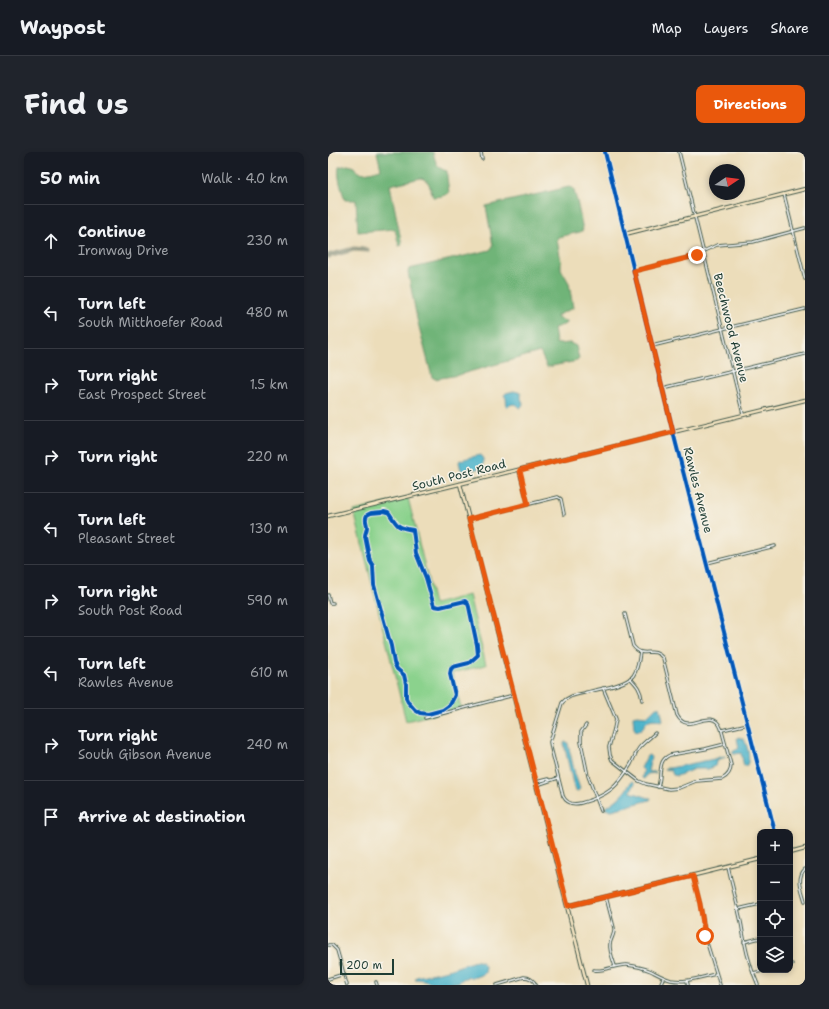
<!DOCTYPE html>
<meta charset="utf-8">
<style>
body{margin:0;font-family:"Shantell Sans",sans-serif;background:#20242c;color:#f1f3f6}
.controls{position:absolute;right:12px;bottom:12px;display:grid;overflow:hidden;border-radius:8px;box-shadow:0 2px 6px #0003}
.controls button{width:36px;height:36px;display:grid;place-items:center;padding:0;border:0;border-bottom:1px solid #363941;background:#171b24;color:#f1f3f6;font:20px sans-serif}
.compass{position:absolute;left:381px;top:12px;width:36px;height:36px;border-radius:50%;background:#171b24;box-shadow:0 2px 6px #0003;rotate:77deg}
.scale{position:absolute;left:12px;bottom:10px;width:54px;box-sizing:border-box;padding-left:4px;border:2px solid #1f3d34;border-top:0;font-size:11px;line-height:14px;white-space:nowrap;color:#1f3d34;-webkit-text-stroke:3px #f7f3e8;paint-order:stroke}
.stop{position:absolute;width:12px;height:12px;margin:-9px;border:3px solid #ea580c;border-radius:50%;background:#fff}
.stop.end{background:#ea580c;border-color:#fff;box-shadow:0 1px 4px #0008}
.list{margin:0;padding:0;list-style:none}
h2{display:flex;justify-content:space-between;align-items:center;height:52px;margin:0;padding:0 16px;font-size:17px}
h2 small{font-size:13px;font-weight:400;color:#9ea1a6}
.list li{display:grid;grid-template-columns:26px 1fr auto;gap:12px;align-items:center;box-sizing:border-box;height:72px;padding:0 16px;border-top:1px solid #363941}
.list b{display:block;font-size:15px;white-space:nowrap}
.list p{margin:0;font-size:13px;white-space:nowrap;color:#9ea1a6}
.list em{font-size:13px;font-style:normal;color:#9ea1a6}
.icon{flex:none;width:22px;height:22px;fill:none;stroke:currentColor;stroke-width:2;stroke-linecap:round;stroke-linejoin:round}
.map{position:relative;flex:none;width:477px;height:833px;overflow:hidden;border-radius:8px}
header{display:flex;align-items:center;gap:24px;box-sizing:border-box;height:56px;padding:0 20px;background:#171b24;border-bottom:1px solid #363941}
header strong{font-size:19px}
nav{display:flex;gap:22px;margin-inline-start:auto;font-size:14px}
.intro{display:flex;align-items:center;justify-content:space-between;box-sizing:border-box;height:96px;padding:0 24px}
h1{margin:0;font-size:28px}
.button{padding:10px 18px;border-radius:8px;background:#ea580c;color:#fff;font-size:14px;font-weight:700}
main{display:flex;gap:24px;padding:0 24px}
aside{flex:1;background:#171b24;border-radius:8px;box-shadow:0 2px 6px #0003}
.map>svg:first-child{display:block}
.green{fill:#8bd28d;stroke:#558860}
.forest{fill:#70b478;stroke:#487856}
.water{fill:#4bb3ca;stroke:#35787f}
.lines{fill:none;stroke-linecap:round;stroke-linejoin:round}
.taxiway{stroke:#868d77;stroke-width:5}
.street-casing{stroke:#3e5548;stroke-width:3.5}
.secondary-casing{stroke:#3e5548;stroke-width:4.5}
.street{stroke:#fff;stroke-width:1.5}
.secondary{stroke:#f9e7c3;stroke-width:2.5}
.cycleway-casing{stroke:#f7f3e8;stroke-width:6}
.cycleway{stroke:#0057b8;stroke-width:4}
.route{stroke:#ea580c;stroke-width:5}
.labels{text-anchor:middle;stroke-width:3;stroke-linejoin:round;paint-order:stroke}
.street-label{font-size:12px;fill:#1f3d34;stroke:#f7f3e8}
</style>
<header>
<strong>Waypost</strong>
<nav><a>Map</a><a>Layers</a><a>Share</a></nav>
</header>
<div class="intro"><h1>Find us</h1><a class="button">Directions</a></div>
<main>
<aside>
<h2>50 min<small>Walk · 4.0 km</small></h2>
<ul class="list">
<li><svg class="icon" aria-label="ahead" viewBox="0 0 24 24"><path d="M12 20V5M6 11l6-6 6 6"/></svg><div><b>Continue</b><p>Ironway Drive</p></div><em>230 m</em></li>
<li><svg class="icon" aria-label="left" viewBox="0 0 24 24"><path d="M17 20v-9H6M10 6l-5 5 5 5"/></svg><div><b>Turn left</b><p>South Mitthoefer Road</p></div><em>480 m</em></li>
<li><svg class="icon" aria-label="right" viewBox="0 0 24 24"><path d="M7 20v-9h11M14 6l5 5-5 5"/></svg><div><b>Turn right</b><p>East Prospect Street</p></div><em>1.5 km</em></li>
<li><svg class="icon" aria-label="right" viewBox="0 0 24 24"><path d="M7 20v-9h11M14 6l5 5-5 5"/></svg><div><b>Turn right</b></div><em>220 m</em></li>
<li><svg class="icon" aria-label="left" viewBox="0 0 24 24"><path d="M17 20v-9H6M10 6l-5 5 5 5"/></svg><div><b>Turn left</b><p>Pleasant Street</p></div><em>130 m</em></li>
<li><svg class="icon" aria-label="right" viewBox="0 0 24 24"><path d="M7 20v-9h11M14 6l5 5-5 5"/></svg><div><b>Turn right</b><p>South Post Road</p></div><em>590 m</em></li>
<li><svg class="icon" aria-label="left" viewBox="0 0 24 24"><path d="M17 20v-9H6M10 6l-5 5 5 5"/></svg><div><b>Turn left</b><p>Rawles Avenue</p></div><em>610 m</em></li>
<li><svg class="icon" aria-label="right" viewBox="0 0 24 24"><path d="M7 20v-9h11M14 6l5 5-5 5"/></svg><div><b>Turn right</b><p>South Gibson Avenue</p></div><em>240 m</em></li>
<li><svg class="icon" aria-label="arrive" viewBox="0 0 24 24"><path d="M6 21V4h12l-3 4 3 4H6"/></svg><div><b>Arrive at destination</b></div></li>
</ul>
</aside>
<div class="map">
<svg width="477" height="833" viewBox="0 0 477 833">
<rect width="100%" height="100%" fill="#f7f3e8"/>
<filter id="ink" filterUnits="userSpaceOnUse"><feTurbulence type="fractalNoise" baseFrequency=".025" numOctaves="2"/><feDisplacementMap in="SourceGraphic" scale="8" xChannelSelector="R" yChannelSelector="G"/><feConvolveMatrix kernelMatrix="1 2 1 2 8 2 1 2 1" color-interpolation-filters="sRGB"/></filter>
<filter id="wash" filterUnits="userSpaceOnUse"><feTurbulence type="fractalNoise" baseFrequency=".012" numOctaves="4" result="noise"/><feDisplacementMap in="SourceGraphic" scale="16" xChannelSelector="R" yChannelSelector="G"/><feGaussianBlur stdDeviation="0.9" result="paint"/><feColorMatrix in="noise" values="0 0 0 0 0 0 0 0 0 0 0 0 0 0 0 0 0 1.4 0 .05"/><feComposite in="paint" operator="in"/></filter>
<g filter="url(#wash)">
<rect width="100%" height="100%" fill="#ecddba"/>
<path class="green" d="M80,346L106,452L141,443L158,513L124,521L133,556L78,569L26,359Z"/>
<g class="forest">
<path d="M49,0H105C107,9 109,17 119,19V25L121,41C116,44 111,45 105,45L101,32L98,28L93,26L62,33L74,93L71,94L67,77L30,80L28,48H17C14,38 9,25 11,15L20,13L26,15C31,25 44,19 53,17Z"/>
<path d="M241,35L245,36L249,49L255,78L252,80L230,85L229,88L233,109V117L241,131L245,156L230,163L229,166L240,170L238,172L226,176L228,191L231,192L242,191L248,194L251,207L249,209L219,215L212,200L130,223L107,227L104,225L89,167L80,120L81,117L162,98L165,94L158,54Z"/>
</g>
<g class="water">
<path d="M186,239L193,241V247L195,252L194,254L192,256L190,255L189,253L185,252L182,253L179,256L178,246L176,243L178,241Z"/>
<path d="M152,303C156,306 157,313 153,316L137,320L133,318L131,310L132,308Z"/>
<path d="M328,555H332L335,568L334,569C314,562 320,578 308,579L306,576L305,564L309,563L319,564Z"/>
<path d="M410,585L416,587C419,594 423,605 419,613L417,614H416L413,601L406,602L404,600L410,597L411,596L409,586Z"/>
<path d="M237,590H239L240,592L247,622L252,637L250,639H247L246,636L236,592Z"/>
<path d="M321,603L323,605L320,619L322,620H328V621L319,622L317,626L315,627L314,625L316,619L313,616L319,604Z"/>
<path d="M396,604L398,605L389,608V611L386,615L380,617H366L349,624L345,623L343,618L336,617L338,616H342L386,607Z"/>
<path d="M305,629L307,631L303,638V640L321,646H323L322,648L284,658L277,657V656L278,655C290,648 297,641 303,630Z"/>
<path d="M147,809C154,808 159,814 157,821L148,825L136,826L131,830L113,833H109L96,828L87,827L88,825L120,818Z"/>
</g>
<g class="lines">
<path class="taxiway" d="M0,104L26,97L39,98"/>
</g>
</g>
<g filter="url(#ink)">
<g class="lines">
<defs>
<g id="street">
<path d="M153,0L154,7"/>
<path d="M351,0L415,262"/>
<path d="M456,42L477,127"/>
<path d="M306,119L362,105L389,93L425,90L477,76"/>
<path d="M324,194L477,157"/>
<path d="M335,236L477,202"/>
<path d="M191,318L200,352"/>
<path d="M141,367L230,345L233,347L236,362"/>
<path d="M379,411L447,394"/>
<path d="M0,443L2,451H5"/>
<path d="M312,500C311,508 310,517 305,524C296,534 269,537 256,541C247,543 240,544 234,551L222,590L223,596L235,644C239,652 245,653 253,651C279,644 289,636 303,612C306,607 307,601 311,596C316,590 322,586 327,581"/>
<path d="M302,526C309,533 313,538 314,548"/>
<path d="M275,536L288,567L286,577L281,595L282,603L284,608L298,619L311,629L318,632L341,637L351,636L368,629L394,627C400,624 403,620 403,613L393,576C383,553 360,585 349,563L335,506C324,493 316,508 305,494L297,462"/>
<path d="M97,566L186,543"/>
<path d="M258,573L253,580V590L260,624L273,659"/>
<path d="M394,578L420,572"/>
<path d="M208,630L220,627L222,628"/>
<path d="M209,633L230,626"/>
<path d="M330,635C331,631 332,626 332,622C333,613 333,607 342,603L377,597L397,592"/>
<path d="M400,715C404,733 409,751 413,770C417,793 420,811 430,833"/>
<path d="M477,717C468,726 474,738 477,749"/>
<path d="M365,723L372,752L379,791L392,833"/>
<path d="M278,745L286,776C287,782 283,786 282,792C281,798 285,808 287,814"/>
<path d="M410,757L432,752"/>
<path d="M416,790L432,786"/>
<path d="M0,793H4L9,798L19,833"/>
<path d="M462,812H464"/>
<path d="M266,818C277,820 288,812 299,813C307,814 316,816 323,819C329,822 336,826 343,828C358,831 373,825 388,822"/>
<path d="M425,821L439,818"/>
<path d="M0,827L16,822"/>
<path d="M359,829L360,833"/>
<path d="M48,830L49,833"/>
<path d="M169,833L196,825C201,825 206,828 208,833"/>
<path d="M332,833L335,826"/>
</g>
<g id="secondary">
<path d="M277,0L345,280L447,680"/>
<path d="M297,82L477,37"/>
<path d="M132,332L259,833"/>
<path d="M0,364L477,248"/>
<path d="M462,700L477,696"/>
<path d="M240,754L432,707"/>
</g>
</defs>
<use href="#street" class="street-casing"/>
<use href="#secondary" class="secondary-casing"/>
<use href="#street" class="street"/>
<use href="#secondary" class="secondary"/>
<defs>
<g id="cycleway">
<path d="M277,0L345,280L447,680"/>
<path d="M54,360L43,361L39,363C36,368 39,370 39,375C39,378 37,381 37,384L42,409L45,414L46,433L63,494L66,511L69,517L76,523L78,532V546L80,550L87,558L92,561L100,562L115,558L122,553L127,543L122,522L123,517L125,515L141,511L150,503L149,493L141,455L140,452L137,449L112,455L106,454L98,426L88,401L85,378C68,375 70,374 61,361L60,360L56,359"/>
</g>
</defs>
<use href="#cycleway" class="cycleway-casing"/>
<use href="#cycleway" class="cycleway"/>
</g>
</g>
<g class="lines" filter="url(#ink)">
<path class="route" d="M369,103L359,106L306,119L345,280L192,318L200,352L141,367L240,754L365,724L372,752L377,784"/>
</g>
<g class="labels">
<g class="street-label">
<text transform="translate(403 176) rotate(76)" y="4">Beechwood Avenue</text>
<text transform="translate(131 323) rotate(-14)" y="4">South Post Road</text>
<text transform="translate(370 338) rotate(76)" y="4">Rawles Avenue</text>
</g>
</g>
</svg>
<div class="controls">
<button>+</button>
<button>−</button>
<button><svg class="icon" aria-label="locate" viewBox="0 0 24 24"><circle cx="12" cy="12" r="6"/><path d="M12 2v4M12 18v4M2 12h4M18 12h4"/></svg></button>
<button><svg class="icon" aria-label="layers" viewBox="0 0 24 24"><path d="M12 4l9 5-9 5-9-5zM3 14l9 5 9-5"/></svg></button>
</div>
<svg class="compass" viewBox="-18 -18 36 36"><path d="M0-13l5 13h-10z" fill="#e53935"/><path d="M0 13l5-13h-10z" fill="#9ea1a6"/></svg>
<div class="scale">200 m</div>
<div class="stop" style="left:377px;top:784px"></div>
<div class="stop end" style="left:369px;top:103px"></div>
</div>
</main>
